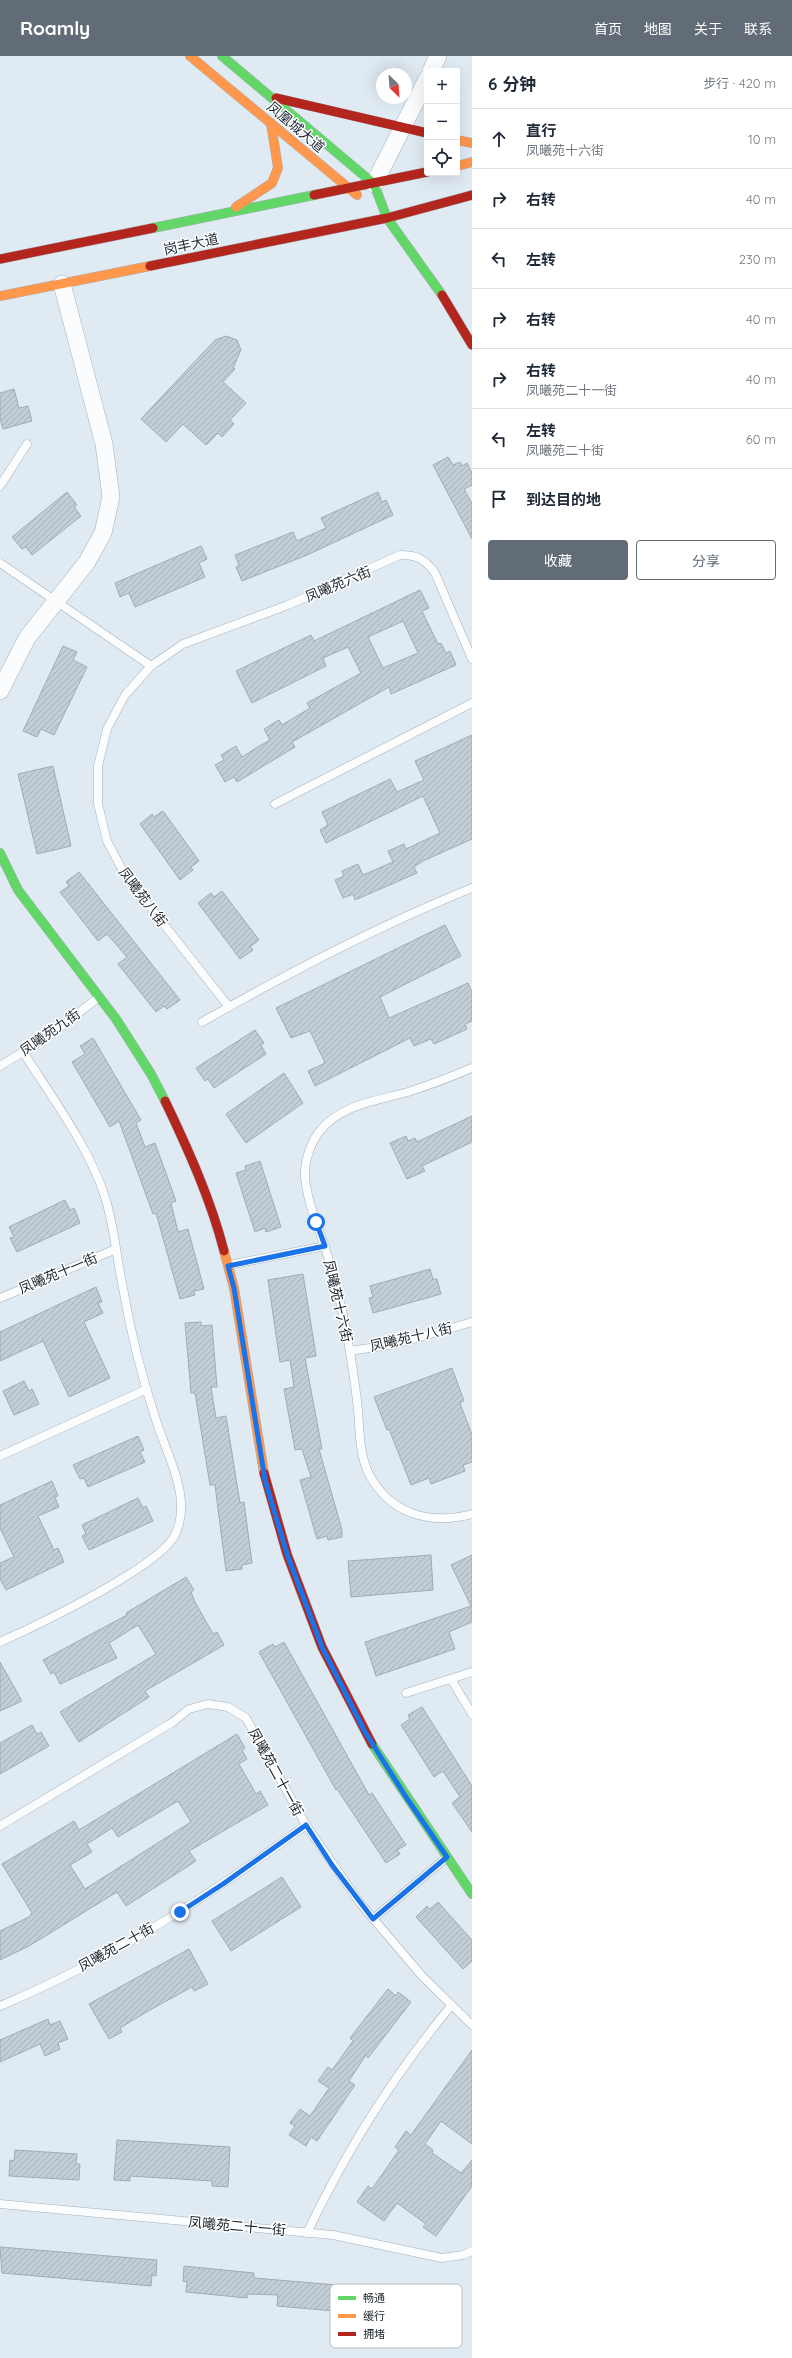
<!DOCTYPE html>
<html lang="zh">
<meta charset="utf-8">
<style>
body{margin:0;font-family:Quicksand,"Noto Sans SC",sans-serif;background:#f6f6f7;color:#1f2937}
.controls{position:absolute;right:12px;top:12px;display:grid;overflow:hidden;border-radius:4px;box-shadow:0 4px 16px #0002}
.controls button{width:36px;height:36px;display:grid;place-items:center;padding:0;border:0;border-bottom:1px solid #e0e1e3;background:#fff;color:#1f2937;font:20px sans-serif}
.compass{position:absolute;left:376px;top:12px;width:36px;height:36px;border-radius:50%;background:#fff;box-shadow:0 4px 16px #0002;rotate:155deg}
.stop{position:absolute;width:12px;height:12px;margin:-9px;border:3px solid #1a73e8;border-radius:50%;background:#fff}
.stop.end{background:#1a73e8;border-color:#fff;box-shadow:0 1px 4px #0008}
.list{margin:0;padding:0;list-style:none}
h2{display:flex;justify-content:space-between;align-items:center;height:52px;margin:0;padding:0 16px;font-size:17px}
h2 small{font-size:13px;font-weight:400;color:#747a83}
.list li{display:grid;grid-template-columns:26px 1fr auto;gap:12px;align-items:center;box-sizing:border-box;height:60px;padding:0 16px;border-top:1px solid #e0e1e3}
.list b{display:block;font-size:15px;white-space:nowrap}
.list p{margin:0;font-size:13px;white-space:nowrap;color:#747a83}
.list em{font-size:13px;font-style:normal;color:#747a83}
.actions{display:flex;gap:8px;padding:12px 16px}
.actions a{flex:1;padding:9px 0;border:1px solid #616c76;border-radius:4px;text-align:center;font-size:14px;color:#616c76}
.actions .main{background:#616c76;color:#fff}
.icon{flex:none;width:22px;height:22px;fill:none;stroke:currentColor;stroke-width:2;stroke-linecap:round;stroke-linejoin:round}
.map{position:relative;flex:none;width:472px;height:2302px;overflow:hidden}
header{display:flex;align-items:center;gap:24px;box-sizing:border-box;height:56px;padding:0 20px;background:#616c76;color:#fff}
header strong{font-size:19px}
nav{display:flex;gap:22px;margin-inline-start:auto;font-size:14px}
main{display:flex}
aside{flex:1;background:#fff}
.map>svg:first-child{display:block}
.building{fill:url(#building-hatch);stroke:#a1abb4;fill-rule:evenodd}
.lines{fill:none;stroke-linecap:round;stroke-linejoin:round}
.lane-casing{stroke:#a6b0b8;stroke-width:9}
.street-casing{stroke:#a6b0b8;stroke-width:18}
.fast-casing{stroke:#a6b0b8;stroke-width:10}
.slow-casing{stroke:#a6b0b8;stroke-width:10}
.jam-casing{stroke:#a6b0b8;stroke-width:10}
.lane{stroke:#fafcfd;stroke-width:8}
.street{stroke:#fafcfd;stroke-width:17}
.fast{stroke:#63d668;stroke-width:9}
.slow{stroke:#ff974d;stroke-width:9}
.jam{stroke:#b3261e;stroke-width:9}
.route{stroke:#1a73e8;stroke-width:5}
.labels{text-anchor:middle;stroke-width:3;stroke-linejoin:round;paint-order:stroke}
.street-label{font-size:14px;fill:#1d2832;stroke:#fff}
.key{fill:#fff;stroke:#bbbec2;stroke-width:1}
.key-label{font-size:11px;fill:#1d2832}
</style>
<header>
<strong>Roamly</strong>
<nav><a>首页</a><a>地图</a><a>关于</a><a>联系</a></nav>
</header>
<main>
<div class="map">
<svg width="472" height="2302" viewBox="0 0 472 2302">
<defs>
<pattern id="building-hatch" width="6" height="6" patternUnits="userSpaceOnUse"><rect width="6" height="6" fill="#c2cdd6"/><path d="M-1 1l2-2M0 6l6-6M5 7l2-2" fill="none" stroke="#a6b0b8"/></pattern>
</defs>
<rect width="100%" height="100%" fill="#e0eaf3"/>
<g class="building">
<path d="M226,280L237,284L241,294L233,312L235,313L223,326L246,347L230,364L234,368L222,381L218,377L206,389L183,368L166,386L141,363L215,284Z"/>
<path d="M14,333L19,352L28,350L32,365L3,373L0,362V337Z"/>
<path d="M448,401L453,409L460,406L462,410L467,407L472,417V429L464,433L472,447V483L433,409Z"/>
<path d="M67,436L77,449L74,451L81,460L32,499L26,491L22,493L12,481Z"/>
<path d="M378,436L382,446L386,444L393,459L307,499L242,525L236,511L239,509L235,499L293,476L297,485L326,472L321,462Z"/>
<path d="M201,490L207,503L199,507L205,521L135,551L129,537L120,541L115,527Z"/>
<path d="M420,534L429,552L422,555L438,588L441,587L446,597L450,595L456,609L391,638L389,631L292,686L295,691L237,726L234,721L225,726L215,709L224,704L221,699L236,690L242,701L256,692L270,684L264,673L279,664L282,669L310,652L307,647L361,617L348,591L323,602L326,610L252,647L236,615L311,579L314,585ZM403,565L418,597L383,612L368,581Z"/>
<path d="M63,590L77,596L73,604L87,611L54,679L41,673L37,681L23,675Z"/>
<path d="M472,679V783L423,805L414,811L417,817L355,844L353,838L343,842L335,824L344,820L342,815L358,808L363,819L393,806L388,795L404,788L406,793L440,777L423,740L326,787L320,774L328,769L322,756L390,723L397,736L424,724L415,705Z"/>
<path d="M53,710L71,790L37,798L18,718Z"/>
<path d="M163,755L199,805L191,811L193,814L180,824L140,768L152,758L154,761Z"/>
<path d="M79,816L180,944L167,953L164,950L156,956L118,908L127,901L107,878L98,885L60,836L69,830L66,826Z"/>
<path d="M222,835L259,884L250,891L253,894L240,903L198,847L211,837L214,841Z"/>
<path d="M445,869L461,900L380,941L389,962L468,927L472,936V965L465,968L467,973L434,988L431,983L414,990L410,982L315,1030L308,1015L325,1007L310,975L291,982L276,952Z"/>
<path d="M255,974L264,987L261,989L266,998L214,1032L208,1023L205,1025L196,1012Z"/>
<path d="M93,982L141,1064L136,1067L145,1091L155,1087L176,1145L171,1147L178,1176L188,1173L204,1233L194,1235L195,1239L180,1243L156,1157L153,1158L119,1065L110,1071L72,1006L85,998L80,990Z"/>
<path d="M284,1017L303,1047L246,1087L226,1058Z"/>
<path d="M472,1060V1086L422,1110L425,1115L407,1123L390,1087L406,1080L408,1085L415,1082L417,1086Z"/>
<path d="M260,1105L281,1171L266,1176L265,1172L255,1176L236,1117L246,1114L245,1110Z"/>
<path d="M65,1144L70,1154L74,1152L80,1167L17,1196L10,1182L14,1181L9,1171Z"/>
<path d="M430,1213L433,1223H437L441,1238L373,1257L369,1242L373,1241L370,1230Z"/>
<path d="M303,1218L316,1300L305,1302L322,1393H319L342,1474V1481L328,1484L327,1480L317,1483L300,1424L311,1421L302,1393L295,1394L284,1333L294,1331L290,1304L280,1306L268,1224Z"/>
<path d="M96,1231L102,1246L98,1247L103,1257L84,1266L110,1322L69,1341L43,1285L0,1305V1276Z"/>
<path d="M201,1266V1270L212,1269L217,1331H211L216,1362L226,1360L240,1447L244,1446L252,1507L242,1509V1513L226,1515L215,1429H210L195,1337H191L185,1267Z"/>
<path d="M452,1312L464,1345L460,1347L472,1379V1406L463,1409L465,1415L431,1428L429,1422L411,1429L389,1373L387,1374L374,1341Z"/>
<path d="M24,1325L29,1335L32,1333L39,1348L14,1359L3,1335Z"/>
<path d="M138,1380L144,1394L140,1396L145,1406L88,1431L84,1422L80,1423L73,1409Z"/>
<path d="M52,1425L58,1440L55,1441L59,1451L38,1460L54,1494L58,1492L64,1506L6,1534L0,1523V1507L14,1501L0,1472V1449Z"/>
<path d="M138,1442L143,1452L146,1450L153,1465L89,1494L82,1480L86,1478L82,1469Z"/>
<path d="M431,1499L433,1534L351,1541L348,1505Z"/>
<path d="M472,1499V1566L449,1576L455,1593L376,1620L365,1586L471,1550L451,1509Z"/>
<path d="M186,1521L194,1534L191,1536L195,1546L213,1578L217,1576L224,1589L145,1635L149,1641L79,1686L60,1656L156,1598L138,1569L109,1587L117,1602L60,1628L54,1616L51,1618L43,1604L127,1559L126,1557Z"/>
<path d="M284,1586L369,1739L372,1737L406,1789L397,1794L400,1798L386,1807L337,1733L336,1734L259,1596L273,1588L275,1591Z"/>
<path d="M0,1606L22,1645L0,1655Z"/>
<path d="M422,1651L472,1730V1776L452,1747L460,1741L443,1715L434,1721L401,1669L410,1663L408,1659Z"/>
<path d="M32,1669L37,1678L41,1676L49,1690L0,1718V1687Z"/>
<path d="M237,1678L245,1692L242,1694L247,1703L239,1708L256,1738L260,1735L268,1749L189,1795L196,1805L126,1850L117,1836L29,1890L0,1904V1875L29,1861L32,1857L2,1808L74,1765L79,1774ZM178,1745L191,1766L85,1833L70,1809L92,1796L87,1788L112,1772L118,1781Z"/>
<path d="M282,1821L301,1851L231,1895L212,1865Z"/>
<path d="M438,1846L472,1884V1905L463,1913L416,1861L427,1850L430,1853Z"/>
<path d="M189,1893L208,1928L194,1935L192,1931L150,1954L120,1972L122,1976L109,1983L89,1948Z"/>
<path d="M388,1933L396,1940L398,1936L411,1946L368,2002L366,1999L349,2025L355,2029L317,2085L311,2081L306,2090L289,2079L295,2070L290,2067L300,2053L310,2060L329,2032L318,2025L328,2011L332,2014L353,1985L350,1982Z"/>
<path d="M48,1963L50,1969L60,1965L68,1983L58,1987L60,1993L45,2000L40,1988L0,2006V1984Z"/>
<path d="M472,1994V2088L441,2065L425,2088L433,2094L432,2097L461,2117L472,2104V2130L436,2180L423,2171L426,2168L397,2147L384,2165L357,2146L368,2130L372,2133L399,2094L395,2091L406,2075L411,2079Z"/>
<path d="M117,2084L230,2091L228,2131L212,2130V2125L130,2120V2125L114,2124Z"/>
<path d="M15,2094L77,2098L76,2108H80L79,2124L9,2120L10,2104L14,2105Z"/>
<path d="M0,2191L157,2204L156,2220L152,2219L151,2230L2,2217Z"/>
<path d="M184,2210L254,2217V2222L433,2237L431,2252H427L426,2263L277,2250L278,2239L248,2238L247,2242L186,2236L187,2226L183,2225Z"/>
</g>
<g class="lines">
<defs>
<g id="lane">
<path d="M0,430L27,388"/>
<path d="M0,507L151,610"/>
<path d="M275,748L472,647"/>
<path d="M229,951L125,819L107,785L98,748V710L107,673L125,639L151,610L183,588L288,549L400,499C417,499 425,503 435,517L472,603"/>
<path d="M202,966C290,916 378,870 472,832"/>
<path d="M0,1010L50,979L99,941"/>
<path d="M472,1012C451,1021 430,1029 408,1036C376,1045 341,1048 319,1076C310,1088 304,1107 305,1121C307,1145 317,1167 324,1189C336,1224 344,1260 350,1296C353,1315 356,1334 358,1354C360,1378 359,1404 373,1425C396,1461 434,1468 472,1458"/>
<path d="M229,1209L325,1190"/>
<path d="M0,1242L116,1193"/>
<path d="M350,1295L396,1288L472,1266"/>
<path d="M0,1400L147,1333"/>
<path d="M0,1586C36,1570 159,1511 175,1479C193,1442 167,1400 156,1364C141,1319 130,1273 122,1227C116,1198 114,1169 105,1141C89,1091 51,1040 23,996"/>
<path d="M451,1623L472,1658"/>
<path d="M406,1637L472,1616"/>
<path d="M0,1770L173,1666L189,1653L208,1648L228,1651L246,1662L306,1769L360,1847L422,1920L472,1969"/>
<path d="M373,1863L446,1802"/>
<path d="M0,1950C110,1904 211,1839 306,1769"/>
<path d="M0,2148L333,2179L442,2202L463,2199L472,2195"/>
<path d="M307,2177C347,2093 392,2021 451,1950"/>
</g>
<g id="street">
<path d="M431,15L438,0"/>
<path d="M374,128L427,23"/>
<path d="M0,635L27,582L87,506L103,477L111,441L104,388L62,228"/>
</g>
<g id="fast">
<path d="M222,0L374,128L387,162L442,239"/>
<path d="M153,172L314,139"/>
<path d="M0,797L18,834L116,963L151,1018L165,1045"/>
<path d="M372,1688L472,1838"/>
</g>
<g id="slow">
<path d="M190,0L357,139"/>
<path d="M457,84L472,87"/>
<path d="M457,110L472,106"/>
<path d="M236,151L272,127L278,112L271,67"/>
<path d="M0,240L150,210"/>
<path d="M224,1195L234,1232L264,1417"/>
</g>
<g id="jam">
<path d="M276,42L427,77"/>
<path d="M314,139L427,116"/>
<path d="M0,203L153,172"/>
<path d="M150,210L387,162L472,139"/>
<path d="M442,239L472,289"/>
<path d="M165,1045C188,1093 211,1144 224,1195"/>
<path d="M264,1417L287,1498L322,1591L372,1688"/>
</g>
</defs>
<use href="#lane" class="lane-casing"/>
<use href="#street" class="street-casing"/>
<use href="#fast" class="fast-casing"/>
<use href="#slow" class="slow-casing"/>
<use href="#jam" class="jam-casing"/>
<use href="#lane" class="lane"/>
<use href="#street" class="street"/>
<use href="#fast" class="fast"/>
<use href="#slow" class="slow"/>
<use href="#jam" class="jam"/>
</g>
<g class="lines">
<path class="route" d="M180,1856L223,1828L306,1769L332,1809L373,1863L447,1801L406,1741L365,1676L322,1591L287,1498L265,1424L234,1232L228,1210L325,1190L316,1166"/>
</g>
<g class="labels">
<g class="street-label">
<text transform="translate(296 71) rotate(40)" y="5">凤凰城大道</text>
<text transform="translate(191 188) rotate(-12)" y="5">岗丰大道</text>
<text transform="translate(338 528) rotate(-23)" y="5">凤曦苑六街</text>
<text transform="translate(143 841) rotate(53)" y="5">凤曦苑八街</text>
<text transform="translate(50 976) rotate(-35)" y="5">凤曦苑九街</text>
<text transform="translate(58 1217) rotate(-23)" y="5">凤曦苑十一街</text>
<text transform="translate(338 1245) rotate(77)" y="5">凤曦苑十六街</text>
<text transform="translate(411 1281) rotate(-13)" y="5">凤曦苑十八街</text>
<text transform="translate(276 1716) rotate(61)" y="5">凤曦苑二十一街</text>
<text transform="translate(116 1891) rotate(-29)" y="5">凤曦苑二十街</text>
<text transform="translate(237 2170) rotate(5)" y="5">凤曦苑二十一街</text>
</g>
</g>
<rect x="330" y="2228" width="132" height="64" rx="6" class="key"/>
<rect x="338" y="2240" width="18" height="4" fill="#63d668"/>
<rect x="338" y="2258" width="18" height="4" fill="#ff974d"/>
<rect x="338" y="2276" width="18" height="4" fill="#b3261e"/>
<g class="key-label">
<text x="363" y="2246">畅通</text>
<text x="363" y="2264">缓行</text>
<text x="363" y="2282">拥堵</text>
</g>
</svg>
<div class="controls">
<button>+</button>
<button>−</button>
<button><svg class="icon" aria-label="locate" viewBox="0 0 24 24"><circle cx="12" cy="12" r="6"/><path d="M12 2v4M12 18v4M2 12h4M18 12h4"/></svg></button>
</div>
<svg class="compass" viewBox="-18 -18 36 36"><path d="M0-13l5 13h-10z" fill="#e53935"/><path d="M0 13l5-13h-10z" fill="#747a83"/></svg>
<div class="stop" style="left:316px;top:1166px"></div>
<div class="stop end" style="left:180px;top:1856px"></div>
</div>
<aside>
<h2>6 分钟<small>步行 · 420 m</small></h2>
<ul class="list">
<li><svg class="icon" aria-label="ahead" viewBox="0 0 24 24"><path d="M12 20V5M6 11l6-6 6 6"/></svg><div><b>直行</b><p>凤曦苑十六街</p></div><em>10 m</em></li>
<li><svg class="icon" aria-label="right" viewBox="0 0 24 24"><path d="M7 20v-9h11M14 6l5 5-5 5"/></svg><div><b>右转</b></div><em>40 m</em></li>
<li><svg class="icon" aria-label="left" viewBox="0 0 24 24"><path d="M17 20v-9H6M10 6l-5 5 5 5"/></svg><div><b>左转</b></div><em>230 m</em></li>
<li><svg class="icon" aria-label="right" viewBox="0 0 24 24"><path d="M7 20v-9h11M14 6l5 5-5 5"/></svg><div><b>右转</b></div><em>40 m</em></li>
<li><svg class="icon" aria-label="right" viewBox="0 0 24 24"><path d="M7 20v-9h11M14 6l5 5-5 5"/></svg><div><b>右转</b><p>凤曦苑二十一街</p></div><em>40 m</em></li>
<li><svg class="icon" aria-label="left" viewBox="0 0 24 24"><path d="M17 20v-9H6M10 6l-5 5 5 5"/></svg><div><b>左转</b><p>凤曦苑二十街</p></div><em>60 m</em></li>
<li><svg class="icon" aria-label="arrive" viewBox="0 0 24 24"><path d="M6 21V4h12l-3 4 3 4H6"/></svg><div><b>到达目的地</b></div></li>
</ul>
<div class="actions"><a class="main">收藏</a><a>分享</a></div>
</aside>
</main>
